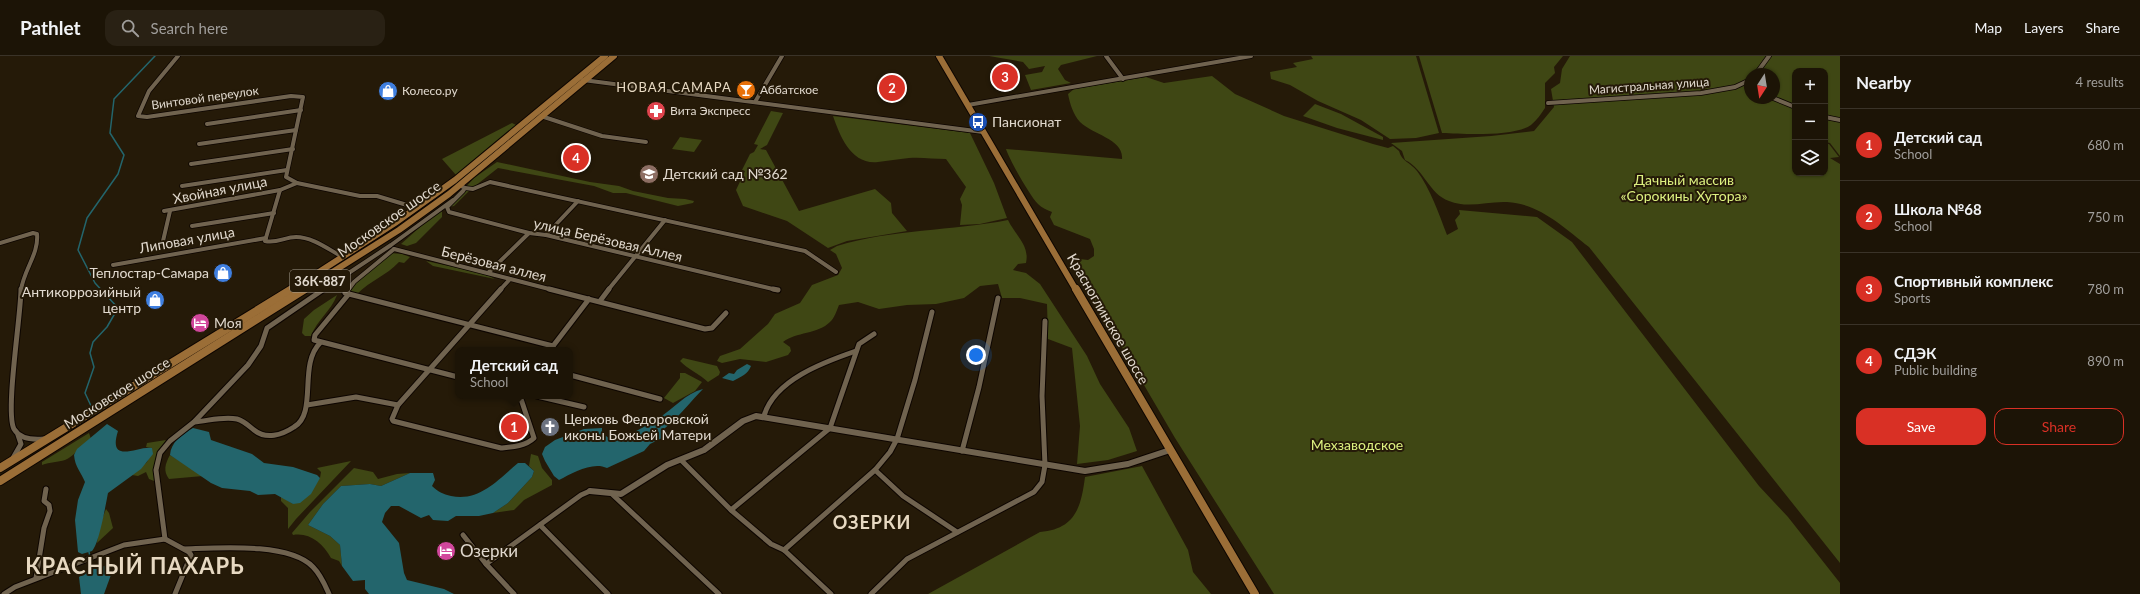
<!DOCTYPE html>
<meta charset="utf-8">
<style>
body{margin:0;font-family:Lato,sans-serif;background:#292114;color:#f1f3f6}
.controls{position:absolute;right:12px;top:12px;display:grid;overflow:hidden;border-radius:8px;box-shadow:0 1px 3px #0004}
.controls button{width:36px;height:36px;display:grid;place-items:center;padding:0;border:0;border-bottom:1px solid #3a3328;background:#1c1406;color:#f1f3f6;font:20px sans-serif}
.compass{position:absolute;left:1744px;top:12px;width:36px;height:36px;border-radius:50%;background:#1c1406;box-shadow:0 1px 3px #0004;rotate:192deg}
.you{position:absolute;left:976px;top:299px;width:14px;height:14px;margin:-10px;border:3px solid #fff;border-radius:50%;background:#1a73e8;box-shadow:0 0 0 6px #1a73e833}
.badge{display:grid;place-items:center;width:26px;height:26px;border-radius:50%;background:#d93025;color:#fff;font-size:13px;font-weight:700}
.pin{position:absolute;translate:-50% -50%;border:2px solid #fff;box-shadow:0 1px 4px #0006}
.popup{position:absolute;left:455px;top:291px;width:118px;height:52px;box-sizing:border-box;display:grid;place-content:center;border-radius:8px;background:#1c1406;filter:drop-shadow(0 1px 3px #0005);font-size:13px;white-space:nowrap;color:#a09e9b}
.popup b{font-size:15px;color:#f1f3f6}
.popup::after{content:'';position:absolute;left:50%;top:100%;margin-left:-8px;border:8px solid transparent;border-top-color:#1c1406}
.list{margin:0;padding:0;list-style:none}
h2{display:flex;justify-content:space-between;align-items:center;height:52px;margin:0;padding:0 16px;font-size:17px}
h2 small{font-size:13px;font-weight:400;color:#a09e9b}
.list li{display:grid;grid-template-columns:26px 1fr auto;gap:12px;align-items:center;box-sizing:border-box;height:72px;padding:0 16px;border-top:1px solid #3a3328}
.list b{display:block;font-size:15px;white-space:nowrap}
.list p{margin:0;font-size:13px;white-space:nowrap;color:#a09e9b}
.list em{font-size:13px;font-style:normal;color:#a09e9b}
.actions{display:flex;gap:8px;padding:12px 16px}
.actions a{flex:1;padding:9px 0;border:1px solid #d93025;border-radius:12px;text-align:center;font-size:14px;color:#d93025}
.actions .main{background:#d93025;color:#fff}
.icon{flex:none;width:22px;height:22px;fill:none;stroke:currentColor;stroke-width:2;stroke-linecap:round;stroke-linejoin:round}
.map{position:relative;flex:none;width:1840px;height:538px;overflow:hidden}
header{display:flex;align-items:center;gap:24px;box-sizing:border-box;height:56px;padding:0 20px;background:#1c1406;border-bottom:1px solid #3a3328}
header strong{font-size:19px}
nav{display:flex;gap:22px;margin-inline-start:auto;font-size:14px}
.search{width:280px;height:36px;background:#292114;display:flex;align-items:center;gap:10px;box-sizing:border-box;padding:0 14px;border-radius:12px;color:#a09e9b;font-size:15px}
main{display:flex}
aside{flex:1;background:#1c1406}
.map>svg:first-child{display:block}
.green{fill:#3f4714;fill-rule:evenodd}
.water{fill:#23656c}
.lines{fill:none;stroke-linecap:round;stroke-linejoin:round}
.stream{stroke:#23656c;stroke-width:1.5}
.minor-far1-casing{stroke:#0d0500;stroke-width:5.5}
.minor-casing{stroke:#0d0500;stroke-width:7}
.tertiary-casing{stroke:#0d0500;stroke-width:8}
.primary-far1-casing{stroke:#0d0500;stroke-width:8}
.primary-casing{stroke:#0d0500;stroke-width:10}
.minor-far1{stroke:#70634f;stroke-width:4}
.minor{stroke:#70634f;stroke-width:5}
.tertiary{stroke:#70634f;stroke-width:6}
.primary-far1{stroke:#9b6e37;stroke-width:6}
.primary{stroke:#9b6e37;stroke-width:8}
.labels{text-anchor:middle;stroke-width:4;stroke-linejoin:round;paint-order:stroke}
.far-street-label{font-size:12px;fill:#e1d9ce;stroke:#251a08}
.far-poi-label{font-size:12px;fill:#e1d9ce;stroke:#251a08;text-anchor:start}
.far-neighbourhood-label{font-size:13px;letter-spacing:1px;fill:#e7d9c2;stroke:#251a08}
.shield{fill:#251a08;stroke:#a9a093;stroke-width:1}
.shield-label{font-size:13px;font-weight:bold;fill:#e1d9ce}
.poi-label{font-size:14px;fill:#e1d9ce;stroke:#251a08;text-anchor:start}
.park-label{font-size:14px;fill:#ddf180;stroke:#251a08}
.street-label{font-size:14px;fill:#e1d9ce;stroke:#251a08}
.near-poi-label{font-size:17px;fill:#e1d9ce;stroke:#251a08;text-anchor:start}
.district-label{font-size:18px;font-weight:bold;letter-spacing:1px;fill:#e7d9c2;stroke:#251a08}
.near-district-label{font-size:22px;font-weight:bold;letter-spacing:1px;fill:#e7d9c2;stroke:#251a08}
</style>
<header>
<strong>Pathlet</strong>
<div class="search"><svg class="icon" aria-label="search" viewBox="0 0 24 24"><circle cx="10" cy="10" r="6"/><path d="M15 15l6 6"/></svg>Search here</div>
<nav><a>Map</a><a>Layers</a><a>Share</a></nav>
</header>
<main>
<div class="map">
<svg width="1840" height="538" viewBox="0 0 1840 538">
<rect width="100%" height="100%" fill="#251a08"/>
<g class="green">
<path d="M989,0H1097L1061,9L1058,13L1065,24L1071,27L1031,34L1025,19L1042,16L1045,10L1029,13L1023,6Z"/>
<path d="M1311,0H1416L1439,77L1416,82L1390,83L1361,64L1318,45L1290,29L1271,23L1270,16L1297,11L1293,7L1313,3Z"/>
<path d="M1419,0H1563L1554,11L1555,17L1545,27V52C1541,58 1537,64 1531,69C1514,81 1464,78 1442,77Z"/>
<path d="M1570,0H1840V63L1825,60V15H1795V117H1825V88H1829L1839,101L1830,102L1840,108V507L1589,191C1563,171 1540,148 1507,146C1487,145 1469,153 1449,145C1429,138 1424,113 1405,104L1402,95L1391,87L1491,80L1534,75L1554,51L1551,33L1560,27L1562,13ZM1750,18H1774V42H1750Z"/>
<path d="M1212,20L1235,38L1284,60L1373,88L1388,92L1393,90L1399,95C1402,106 1410,106 1417,115C1430,132 1439,158 1447,179L1458,173L1455,164L1460,158L1459,154L1537,161L1572,186L1759,430L1788,461L1840,527V538H1274L1175,382L1079,218L1077,207L1080,203L1088,204L1094,200V193L1090,183L1054,169L1050,161L1052,156C1047,154 1042,152 1038,148C1030,140 1009,103 1006,93L1122,103C1124,83 1093,79 1080,66C1073,58 1070,48 1068,38L1074,33L1146,21L1164,27Z"/>
<path d="M1315,48L1341,58L1383,81V84L1337,72L1303,60Z"/>
<path d="M771,55L783,57L767,89L760,93L766,94L799,155L875,133L891,147L892,157L907,175L847,185L828,192L787,165L743,150L736,134L745,115L742,114L750,98L754,96L758,89L754,88Z"/>
<path d="M833,60L970,77L994,127L1007,162L980,168L960,169L962,149L960,143L966,131L946,103C934,103 921,101 909,102C898,103 888,105 878,106C851,109 840,80 833,60Z"/>
<path d="M1825,62L1840,65V100L1830,87L1825,86Z"/>
<path d="M512,67L516,69L456,119L442,103Z"/>
<path d="M680,81L702,84L694,96L672,93Z"/>
<path d="M497,106L590,126L619,130L633,135L668,142L685,143L694,145L693,147L678,150L626,137H613L594,130L498,112L470,134L454,150L448,151L474,122Z"/>
<path d="M442,154V161L416,187L407,190L401,188L438,155Z"/>
<path d="M1008,164C1015,179 1030,189 1026,207L1018,208L1013,214L1026,217L1040,228L1087,300L1100,328L1129,372L1137,395L1108,404L1077,408L1080,370L1072,292L1048,283L1047,248L1020,242H1002L998,228L980,230L964,242L936,248L907,249L879,253L858,246L839,249C837,254 834,263 830,266C818,278 796,276 783,286L790,291L791,295L788,299L766,306L740,303L722,307L717,305L720,300L740,293L768,268L775,258L800,247L812,229L838,219L842,212L836,198L830,194L837,190C892,173 952,175 1008,164Z"/>
<path d="M390,197L402,198L410,201L404,207L399,206C386,220 371,224 357,238L347,235L355,226Z"/>
<path d="M426,205L485,218L495,223L433,210Z"/>
<path d="M337,239C331,255 317,264 311,280H305L302,277L304,263L314,254Z"/>
<path d="M683,302L717,310L720,316L719,319L708,326C700,318 687,313 680,305Z"/>
<path d="M680,317H685L702,326L695,335L673,347L664,342L680,322Z"/>
<path d="M89,377L91,383C83,389 73,401 65,404C58,406 50,406 42,409V406Z"/>
<path d="M166,384L157,398L154,425L149,423L146,416L138,420L132,419L147,406L152,392L146,391L147,387Z"/>
<path d="M531,398L538,400L542,412L552,424V429L524,444L514,454L493,457L508,447L532,421L534,415L529,410Z"/>
<path d="M170,399L203,420L169,423C163,415 165,408 170,399Z"/>
<path d="M351,405L296,463L288,473V452L281,445V440L293,448L320,422L321,416L317,412Z"/>
<path d="M1142,410L1188,494L1193,516L1211,538H928L1040,476C1075,473 1081,452 1085,421Z"/>
<path d="M354,412L373,416L378,423L397,418L410,417L381,430L370,428L341,430L323,448L308,469L330,480L340,489L342,510L339,505L331,502C323,487 309,476 293,479L292,477L310,456Z"/>
<path d="M106,453L109,457L113,472L97,487C98,476 101,464 106,453Z"/>
</g>
<g class="water">
<path d="M747,308L751,310C748,318 741,321 733,325L722,322L729,317L734,318L737,314Z"/>
<path d="M703,333C690,346 679,361 665,372L664,381L650,388L644,395L607,412C593,405 572,417 559,424L554,420L545,405L542,398L545,391L555,384L584,373L602,372V377L610,383C627,382 644,371 659,362C673,353 686,337 703,333Z"/>
<path d="M107,368L118,375C107,410 139,389 152,392L153,398L141,413L108,437C106,447 99,489 92,495C89,496 85,497 82,498L78,496L75,464L78,444L85,426C81,416 75,411 74,399L77,393Z"/>
<path d="M193,372L209,376L211,384L252,398L264,407L293,411L317,419L320,422L311,438L300,447L293,448L275,438L258,439L250,435L222,432L211,427L170,399C171,386 182,378 193,372Z"/>
<path d="M518,407H525L534,415L532,421L508,447L493,457L479,460H456L448,465L433,464L429,459L421,462L399,450H391L385,457L382,466L399,487L404,517L407,524L444,533L454,538H369L365,533V524L353,525L342,510L340,489L330,480L308,469L323,448L341,430L370,428L381,430L410,417H433L435,424L432,430C438,436 443,438 451,440C479,446 498,424 518,407Z"/>
<path d="M106,510L112,516L104,538H81L79,521L95,511Z"/>
</g>
<g class="lines">
<g class="stream">
<path d="M92,352L85,337L94,311L90,297L93,286L107,271L118,252L95,227L78,194L87,162L118,118L124,99L110,77L114,43L155,0"/>
<path d="M89,496L93,513"/>
</g>
<defs>
<g id="minor-far1">
<path d="M178,0L149,35L138,60L147,61L291,40L303,41L286,121L297,127L280,134L265,185C276,188 285,181 296,181C313,181 329,194 343,201"/>
<path d="M1106,0L1123,23"/>
<path d="M1756,18L1769,0"/>
<path d="M583,24L983,76"/>
<path d="M1773,42L1795,51"/>
<path d="M755,46L782,0"/>
<path d="M1548,47L1701,37L1735,31L1750,24"/>
<path d="M968,49L1251,0"/>
<path d="M541,60L602,80L646,86"/>
<path d="M1825,61L1840,64"/>
<path d="M207,68L301,54"/>
<path d="M199,88L296,74"/>
<path d="M191,108L293,93"/>
<path d="M297,127L360,140H377L417,152"/>
<path d="M182,130L287,114"/>
<path d="M463,131L465,132L463,135L447,151L449,156L529,177L546,179L777,234"/>
<path d="M465,132L473,133L490,126L805,195L836,216"/>
<path d="M164,155L280,134"/>
<path d="M192,170L274,157"/>
<path d="M546,179L578,145"/>
<path d="M163,185L170,155"/>
<path d="M0,187L33,177L37,178C39,198 24,213 21,234"/>
<path d="M394,193L553,234"/>
<path d="M113,209L266,182"/>
<path d="M488,217L529,177"/>
<path d="M323,234L391,189L453,144"/>
<path d="M348,234L354,226L394,193"/>
<path d="M500,234L510,223"/>
<path d="M608,234L665,164"/>
</g>
<g id="minor">
<path d="M21,233C21,259 5,356 14,373C20,383 33,384 44,383"/>
<path d="M348,233L345,237L553,290"/>
<path d="M501,233L398,349L392,363L393,365L501,392C512,391 526,390 534,382L520,340"/>
<path d="M549,233L705,273L712,272L726,257"/>
<path d="M773,233L778,234"/>
<path d="M348,239L315,279L314,284L458,321"/>
<path d="M600,245L609,233"/>
<path d="M550,294L589,243"/>
<path d="M570,319L660,343"/>
<path d="M537,340L584,351"/>
<path d="M307,349L356,341L398,349"/>
<path d="M764,360C774,324 824,306 856,295"/>
<path d="M194,366C208,365 223,360 237,363C244,365 249,370 254,374C266,384 282,379 294,371C318,357 298,309 320,287"/>
<path d="M962,395L979,331L998,242"/>
<path d="M13,402L21,388L18,379"/>
<path d="M681,404L731,454L771,488L784,494L831,538"/>
<path d="M875,414L903,440L957,476"/>
<path d="M613,439L719,538"/>
<path d="M731,454L830,372L859,288L874,278"/>
<path d="M540,469L608,538"/>
<path d="M463,479L486,508"/>
<path d="M165,483L156,414L160,397L170,385L194,366L248,309L261,290L267,272L324,233"/>
<path d="M165,483L189,496L191,499L175,538"/>
<path d="M184,493C217,492 289,486 313,511C321,519 325,529 329,538"/>
<path d="M784,494L875,414L890,396L897,383L915,324L932,256"/>
<path d="M36,522L44,472L50,455L49,449L44,445L46,433"/>
<path d="M4,538L15,531L124,489L165,483"/>
<path d="M514,538L486,508L581,439L590,435"/>
<path d="M871,538L907,503L1034,436L1042,426L1045,409L1042,340L1045,265"/>
</g>
<path id="tertiary" d="M590,435L621,438L667,409L704,394L743,365L756,360L1085,415L1128,408L1170,394"/>
<g id="primary-far1">
<path d="M939,0L1076,234"/>
<path d="M291,234L395,167L455,124L605,0"/>
<path d="M304,234L399,174L449,138L614,0"/>
</g>
<g id="primary">
<path d="M1076,233L1255,538"/>
<path d="M0,412L292,233"/>
<path d="M0,425L305,233"/>
</g>
</defs>
<use href="#minor-far1" class="minor-far1-casing"/>
<use href="#minor" class="minor-casing"/>
<use href="#tertiary" class="tertiary-casing"/>
<use href="#primary-far1" class="primary-far1-casing"/>
<use href="#primary" class="primary-casing"/>
<use href="#minor-far1" class="minor-far1"/>
<use href="#minor" class="minor"/>
<use href="#tertiary" class="tertiary"/>
<use href="#primary-far1" class="primary-far1"/>
<use href="#primary" class="primary"/>
</g>
<defs>
<symbol id="bar-disc" viewBox="-11 -11 22 22"><circle r="9.5" fill="#e8710a" stroke="#251a08"/><path d="M-6-5H6L.8 .8V4.5H3.5V6h-7V4.5H-.8V.8Z" fill="#fff"/></symbol>
<symbol id="shop-disc" viewBox="-11 -11 22 22"><circle r="9.5" fill="#3f7fe0" stroke="#251a08"/><path d="M-5-2.5h2.3a2.7 3.5 0 0 1 5.4 0H5L5.5 6h-11ZM-1.5-2.5h3a1.5 2.3 0 0 0-3 0Z" fill="#fff"/></symbol>
<symbol id="pharmacy-disc" viewBox="-11 -11 22 22"><circle r="9.5" fill="#e0444e" stroke="#251a08"/><path d="M-2-6h4v4h4v4h-4v4h-4v-4h-4v-4h4Z" fill="#fff"/></symbol>
<symbol id="bus-disc" viewBox="-11 -11 22 22"><circle r="9.5" fill="#1a4fb4" stroke="#251a08"/><path d="M-5-6H5V4H4V6H2V4H-2V6H-4V4H-5ZM-3.5-4V0h7V-4ZM-3.5 1.2v1.5H-2V1.2ZM2 1.2v1.5H3.5V1.2Z" fill="#fff"/></symbol>
<symbol id="school-disc" viewBox="-11 -11 22 22"><circle r="9.5" fill="#8d6e63" stroke="#251a08"/><path d="M0-5L7-2L0 1L-7-2ZM-4 1L0 2.5L4 1V4Q0 6-4 4Z" fill="#fff"/></symbol>
<symbol id="hotel-disc" viewBox="-11 -11 22 22"><circle r="9.5" fill="#d1479c" stroke="#251a08"/><path d="M-6-4.5h1.5V1H6V5H4.5V3h-9V5H-6ZM-4 0a1.8 1.8 0 1 1 3.6 0ZM.5 0V-2.5h3Q6-2.5 6 0Z" fill="#fff"/></symbol>
<symbol id="church-disc" viewBox="-11 -11 22 22"><circle r="9.5" fill="#6b7280" stroke="#251a08"/><path d="M-1.2-6h2.4v3.5h3.3v2.4h-3.3V6h-2.4V-.1h-3.3v-2.4h3.3Z" fill="#fff"/></symbol>
</defs>
<g fill-rule="evenodd">
<use href="#bar-disc" x="735" y="23" width="22" height="22"/>
<use href="#shop-disc" x="377" y="24" width="22" height="22"/>
<use href="#pharmacy-disc" x="645" y="44" width="22" height="22"/>
<use href="#bus-disc" x="967" y="55" width="22" height="22"/>
<use href="#school-disc" x="638" y="107" width="22" height="22"/>
<use href="#shop-disc" x="212" y="206" width="22" height="22"/>
<use href="#shop-disc" x="144" y="233" width="22" height="22"/>
<use href="#hotel-disc" x="189" y="256" width="22" height="22"/>
<use href="#church-disc" x="539" y="360" width="22" height="22"/>
<use href="#hotel-disc" x="435" y="484" width="22" height="22"/>
</g>
<g class="labels">
<g class="far-street-label">
<text transform="translate(1649 30) rotate(-4)" y="4">Магистральная улица</text>
<text transform="translate(205 42) rotate(-8)" y="4">Винтовой переулок</text>
</g>
<g class="far-poi-label">
<text x="760" y="38">Аббатское</text>
<text x="402" y="39">Колесо.ру</text>
<text x="670" y="59">Вита Экспресс</text>
</g>
<g class="far-neighbourhood-label">
<text x="674" y="36">НОВАЯ САМАРА</text>
</g>
<rect class="shield" x="290" y="214" width="60" height="22" rx="3"/>
<g class="shield-label">
<text x="320" y="230">36К-887</text>
</g>
<g class="poi-label">
<text x="992" y="71">Пансионат</text>
<text x="663" y="123">Детский сад №362</text>
<text x="209" y="222" text-anchor="end">Теплостар-Самара</text>
<text x="141" y="241" text-anchor="end">Антикоррозийный<tspan x="141" dy="16">центр</tspan></text>
<text x="214" y="272">Моя</text>
<text x="564" y="368">Церковь Федоровской<tspan x="564" dy="16">иконы Божьей Матери</tspan></text>
</g>
<g class="park-label">
<text x="1684" y="129">Дачный массив<tspan x="1684" dy="16">«Сорокины Хутора»</tspan></text>
<text x="1357" y="394">Мехзаводское</text>
</g>
<g class="street-label">
<text transform="translate(220 134) rotate(-11)" y="5">Хвойная улица</text>
<text transform="translate(389 163) rotate(-35)" y="5">Московское шоссе</text>
<text transform="translate(187 184) rotate(-10)" y="5">Липовая улица</text>
<text transform="translate(608 184) rotate(13)" y="5">улица Берёзовая Аллея</text>
<text transform="translate(494 208) rotate(14)" y="5">Берёзовая аллея</text>
<text transform="translate(1108 263) rotate(60)" y="5">Красноглинское шоссе</text>
<text transform="translate(117 337) rotate(-32)" y="5">Московское шоссе</text>
</g>
<g class="near-poi-label">
<text x="460" y="501">Озерки</text>
</g>
<g class="district-label">
<text x="872" y="473">ОЗЕРКИ</text>
</g>
<g class="near-district-label">
<text x="135" y="518">КРАСНЫЙ ПАХАРЬ</text>
</g>
</g>
</svg>
<div class="controls">
<button>+</button>
<button>−</button>
<button><svg class="icon" aria-label="layers" viewBox="0 0 24 24"><path d="M12 4l9 5-9 5-9-5zM3 14l9 5 9-5"/></svg></button>
</div>
<svg class="compass" viewBox="-18 -18 36 36"><path d="M0-13l5 13h-10z" fill="#e53935"/><path d="M0 13l5-13h-10z" fill="#a09e9b"/></svg>
<div class="you"></div>
<div class="pin badge" style="left:514px;top:371px">1</div>
<div class="popup"><b>Детский сад</b>School</div>
<div class="pin badge" style="left:892px;top:32px">2</div>
<div class="pin badge" style="left:1005px;top:21px">3</div>
<div class="pin badge" style="left:576px;top:102px">4</div>
</div>
<aside>
<h2>Nearby<small>4 results</small></h2>
<ul class="list">
<li><span class="badge">1</span><div><b>Детский сад</b><p>School</p></div><em>680 m</em></li>
<li><span class="badge">2</span><div><b>Школа №68</b><p>School</p></div><em>750 m</em></li>
<li><span class="badge">3</span><div><b>Спортивный комплекс</b><p>Sports</p></div><em>780 m</em></li>
<li><span class="badge">4</span><div><b>СДЭК</b><p>Public building</p></div><em>890 m</em></li>
</ul>
<div class="actions"><a class="main">Save</a><a>Share</a></div>
</aside>
</main>
